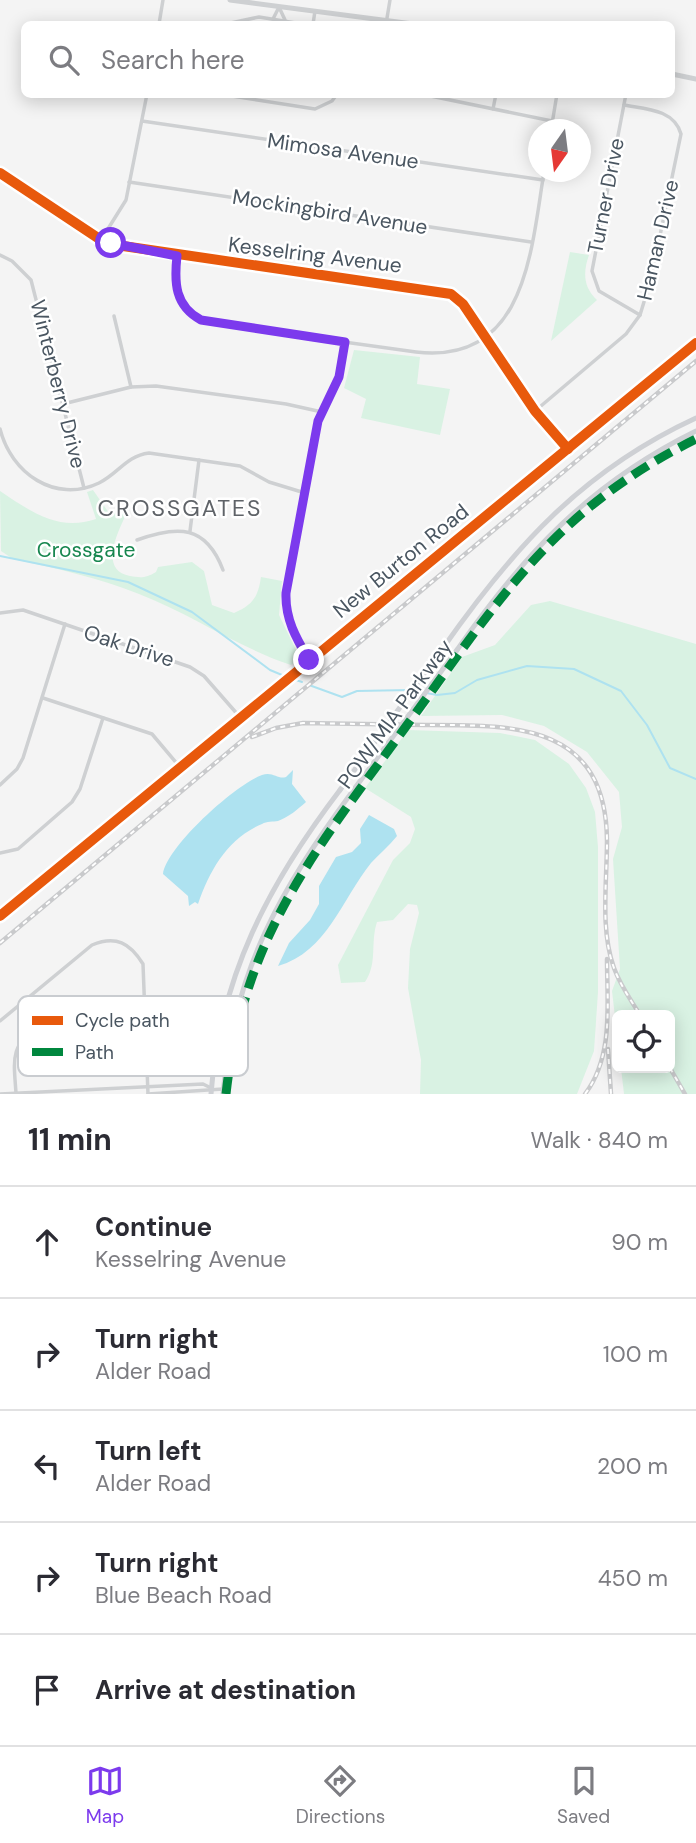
<!DOCTYPE html>
<meta charset="utf-8">
<style>
body{margin:0;font-family:"DM Sans",sans-serif;background:#f7f7f7;color:#2b2b33}
.controls{position:absolute;right:21px;bottom:21px;display:grid;overflow:hidden;border-radius:10px;box-shadow:0 4px 18px #0003}
.controls button{width:63px;height:63px;display:grid;place-items:center;padding:0;border:0;border-bottom:2px solid #e1e1e2;background:#fff;color:#2b2b33;font:35px sans-serif}
.compass{position:absolute;left:528px;top:119px;width:63px;height:63px;border-radius:50%;background:#fff;box-shadow:0 4px 18px #0003;rotate:194deg}
.stop{position:absolute;width:21px;height:21px;margin:-16px;border:5px solid #7c3aed;border-radius:50%;background:#fff}
.stop.end{background:#7c3aed;border-color:#fff;box-shadow:0 2px 7px #0008}
.list{margin:0;padding:0;list-style:none}
h2{display:flex;justify-content:space-between;align-items:center;height:91px;margin:0;padding:0 28px;font-size:30px}
h2 small{font-size:23px;font-weight:400;color:#7c7c81}
.list li{display:grid;grid-template-columns:46px 1fr auto;gap:21px;align-items:center;box-sizing:border-box;height:112px;padding:0 28px;border-top:2px solid #e1e1e2}
.list b{display:block;font-size:26px;white-space:nowrap}
.list p{margin:0;font-size:23px;white-space:nowrap;color:#7c7c81}
.list em{font-size:23px;font-style:normal;color:#7c7c81}
.icon{flex:none;width:38px;height:38px;fill:none;stroke:currentColor;stroke-width:2;stroke-linecap:round;stroke-linejoin:round}
.map{position:relative;flex:none;width:696px;height:1094px;overflow:hidden}
.search{position:absolute;background:#fff;box-shadow:0 4px 18px #0003;left:21px;right:21px;top:21px;height:77px;display:flex;align-items:center;gap:18px;box-sizing:border-box;padding:0 24px;border-radius:10px;color:#7c7c81;font-size:26px}
.sheet{height:651px;background:#fff}
nav{display:flex;justify-content:space-around;align-items:center;box-sizing:border-box;height:98px;border-top:2px solid #e1e1e2;background:#fff;font-size:19px;color:#7c7c81}
nav a{display:grid;justify-items:center;gap:4px}
nav .on{color:#7c3aed}
.map>svg:first-child{display:block}
.green{fill:#d9f2e3}
.water{fill:#aee2f0}
.lines{fill:none;stroke-linecap:round;stroke-linejoin:round}
.stream{stroke:#aee2f0;stroke-width:2}
.minor{stroke:#ced0d2;stroke-width:3.5}
.tertiary{stroke:#ced0d2;stroke-width:5}
.secondary{stroke:#ced0d4;stroke-width:5}
.rail-casing{stroke:#c9cacc;stroke-width:4.5}
.rail{stroke:#fff;stroke-width:2;stroke-dasharray:5;stroke-linecap:butt}
.secondary-bridge{stroke:#ced0d4;stroke-width:5}
.quiet{stroke:#00873e;stroke-width:9;stroke-dasharray:18 9;stroke-linecap:butt}
.cycleway-casing{stroke:#fff;stroke-width:15}
.cycleway{stroke:#e8590c;stroke-width:10}
.route{stroke:#7c3aed;stroke-width:9}
.labels{text-anchor:middle;stroke-width:5;stroke-linejoin:round;paint-order:stroke}
.street-label{font-size:21px;fill:#4a5661;stroke:#fff}
.park-label{font-size:21px;fill:#17864f;stroke:#fff}
.neighbourhood-label{font-size:23px;letter-spacing:2px;fill:#5f6368;stroke:#fff}
.key{fill:#fff;stroke:#c9ccd0;stroke-width:2}
.key-label{font-size:19px;fill:#4a5661}
</style>
<div class="map">
<svg width="696" height="1094" viewBox="0 0 696 1094">
<rect width="100%" height="100%" fill="#f4f4f4"/>
<g class="green">
<path d="M570,252L589,255C583,272 583,287 597,300L551,341Z"/>
<path d="M354,350L420,357L417,384L450,389L440,435L361,418L366,399L344,388Z"/>
<path d="M93,490L109,513L130,505C124,522 94,569 130,576C141,578 146,578 156,572L158,567L192,562L204,571L212,605L234,613C253,605 258,597 261,577L282,581L279,615L300,658L291,665C237,647 191,614 139,594C99,578 55,568 13,559L1,551L0,491C30,511 58,532 96,519L87,492Z"/>
<path d="M550,601L696,644V1094H624L621,1068H670V1015H617V1034L612,991L620,969L613,859L622,827L619,792L587,752L544,726L502,715L421,716L462,657L495,645L531,605Z"/>
<path d="M408,730L500,733L535,740L569,764L586,788L595,812L598,847V992L594,1051L577,1094H420L421,1060L408,988L410,949L419,913L417,905L408,904L393,920L377,922C370,943 378,963 365,982L341,983L338,965L393,860L410,843L415,829L411,817L365,788Z"/>
</g>
<g class="water">
<path d="M293,770L292,784L306,802C298,809 289,817 278,821C273,822 267,821 262,824C227,839 210,870 198,904L195,902L189,906L188,896L163,874C167,846 235,785 262,775C273,771 278,780 286,777Z"/>
<path d="M369,815L394,829L397,836C389,846 379,854 371,863C342,899 327,952 278,966L289,943L310,920L319,904V886L336,857L352,852L361,843L360,829Z"/>
</g>
<g class="lines">
<g class="stream">
<path d="M0,556L128,582L192,612L270,670L282,675"/>
<path d="M293,679L302,682"/>
<path d="M309,685L342,697L357,691L410,690"/>
<path d="M416,691L437,695L455,693L477,680L527,666L574,669L621,691L647,725L670,768L696,779"/>
</g>
<g class="minor">
<path d="M273,19L279,7L285,20"/>
<path d="M159,24L163,0"/>
<path d="M226,24L259,17L302,24"/>
<path d="M313,24L315,11"/>
<path d="M386,24L390,0"/>
<path d="M219,94L315,109L332,101L337,94"/>
<path d="M421,94L552,121"/>
<path d="M626,94L592,271L599,291L640,315"/>
<path d="M493,109L496,94"/>
<path d="M142,121L543,180"/>
<path d="M551,130L557,94"/>
<path d="M0,173L101,240L123,246L451,294L463,304L535,411L567,448"/>
<path d="M129,182L531,242"/>
<path d="M101,240L126,200L147,94"/>
<path d="M0,255L12,261L31,280L84,488"/>
<path d="M177,256C174,286 177,312 208,323L416,352C526,365 531,251 544,172"/>
<path d="M114,316L131,387"/>
<path d="M63,404L131,387L156,386L286,404L322,412"/>
<path d="M535,411L626,334L640,315L651,279L681,134C674,109 645,109 624,105"/>
<path d="M0,429C11,473 55,504 99,483C119,473 126,456 149,453L240,466L269,482L305,493"/>
<path d="M190,531L199,460"/>
<path d="M137,540C178,525 206,525 223,570"/>
<path d="M0,613L23,610L190,667L204,676L239,716"/>
<path d="M309,660C295,638 285,619 286,593L319,421L339,377L345,342"/>
<path d="M43,698L152,734L179,766"/>
<path d="M0,785L17,769L23,758L65,624"/>
<path d="M0,853L18,849L72,802L80,789L103,718"/>
<path d="M0,1021L92,945C116,935 130,943 143,964L148,1094"/>
<path d="M16,1093C14,1062 9,1044 39,1027L145,1022"/>
<path d="M0,1094L203,1084L211,1088"/>
<path d="M148,1094L223,1089"/>
</g>
<g class="tertiary">
<path d="M230,0L413,24"/>
<path d="M672,74L696,79"/>
<path d="M0,916L696,343"/>
</g>
<g class="secondary">
<path d="M443,648C513,548 583,470 696,418"/>
<path d="M457,650C523,555 590,483 696,431"/>
<path d="M211,1094C220,976 269,883 340,790"/>
<path d="M223,1094C234,970 280,890 352,792"/>
</g>
<defs>
<g id="rail">
<path d="M252,737L276,728L303,723C344,724 385,724 425,725C515,725 606,723 607,841C607,882 600,930 614,968C620,985 631,1000 640,1015"/>
<path d="M0,943L696,361"/>
<path d="M608,1049L611,1094"/>
<path d="M670,1068L685,1094"/>
<path d="M585,1094C614,1056 607,1003 607,959"/>
</g>
</defs>
<use href="#rail" class="rail-casing"/>
<use href="#rail" class="rail"/>
<g class="secondary-bridge">
<path d="M340,790L443,648"/>
<path d="M352,792L457,650"/>
</g>
<path class="quiet" d="M226,1094C244,933 316,850 407,725C498,601 553,510 696,439"/>
<defs>
<g id="cycleway">
<path d="M0,173L101,240L123,246L451,294L463,304L535,411L568,449"/>
<path d="M0,916L696,343"/>
</g>
</defs>
<use href="#cycleway" class="cycleway-casing"/>
<use href="#cycleway" class="cycleway"/>
</g>
<g class="lines">
<path class="route" d="M111,243L177,256C174,283 175,306 201,320L345,342L339,377L318,421L286,593C285,619 296,638 309,660"/>
</g>
<g class="labels">
<g class="street-label">
<text transform="translate(343 151) rotate(8)" y="7">Mimosa Avenue</text>
<text transform="translate(606 196) rotate(-79)" y="7">Turner Drive</text>
<text transform="translate(330 212) rotate(9)" y="7">Mockingbird Avenue</text>
<text transform="translate(658 240) rotate(-77)" y="7">Haman Drive</text>
<text transform="translate(315 255) rotate(7)" y="7">Kesselring Avenue</text>
<text transform="translate(58 384) rotate(76)" y="7">Winterberry Drive</text>
<text transform="translate(401 561) rotate(-39)" y="7">New Burton Road</text>
<text transform="translate(129 646) rotate(18)" y="7">Oak Drive</text>
<text transform="translate(395 714) rotate(-54)" y="7">POW/MIA Parkway</text>
</g>
<g class="park-label">
<text x="86" y="557">Crossgate</text>
</g>
<g class="neighbourhood-label">
<text x="180" y="516">CROSSGATES</text>
</g>
</g>
<rect x="18" y="996" width="230" height="80" rx="10" class="key"/>
<rect x="32" y="1016" width="31" height="9" fill="#e8590c"/>
<rect x="32" y="1048" width="31" height="8" fill="#00873e"/>
<g class="key-label">
<text x="75" y="1027">Cycle path</text>
<text x="75" y="1059">Path</text>
</g>
</svg>
<div class="controls">
<button><svg class="icon" aria-label="locate" viewBox="0 0 24 24"><circle cx="12" cy="12" r="6"/><path d="M12 2v4M12 18v4M2 12h4M18 12h4"/></svg></button>
</div>
<svg class="compass" viewBox="-18 -18 36 36"><path d="M0-13l5 13h-10z" fill="#e53935"/><path d="M0 13l5-13h-10z" fill="#7c7c81"/></svg>
<div class="stop" style="left:111px;top:243px"></div>
<div class="stop end" style="left:309px;top:660px"></div>
<div class="search"><svg class="icon" aria-label="search" viewBox="0 0 24 24"><circle cx="10" cy="10" r="6"/><path d="M15 15l6 6"/></svg>Search here</div>
</div>
<section class="sheet">
<h2>11 min<small>Walk · 840 m</small></h2>
<ul class="list">
<li><svg class="icon" aria-label="ahead" viewBox="0 0 24 24"><path d="M12 20V5M6 11l6-6 6 6"/></svg><div><b>Continue</b><p>Kesselring Avenue</p></div><em>90 m</em></li>
<li><svg class="icon" aria-label="right" viewBox="0 0 24 24"><path d="M7 20v-9h11M14 6l5 5-5 5"/></svg><div><b>Turn right</b><p>Alder Road</p></div><em>100 m</em></li>
<li><svg class="icon" aria-label="left" viewBox="0 0 24 24"><path d="M17 20v-9H6M10 6l-5 5 5 5"/></svg><div><b>Turn left</b><p>Alder Road</p></div><em>200 m</em></li>
<li><svg class="icon" aria-label="right" viewBox="0 0 24 24"><path d="M7 20v-9h11M14 6l5 5-5 5"/></svg><div><b>Turn right</b><p>Blue Beach Road</p></div><em>450 m</em></li>
<li><svg class="icon" aria-label="arrive" viewBox="0 0 24 24"><path d="M6 21V4h12l-3 4 3 4H6"/></svg><div><b>Arrive at destination</b></div></li>
</ul>
</section>
<nav>
<a class="on"><svg class="icon" aria-label="map" viewBox="0 0 24 24"><path d="M3 6l6-2 6 2 6-2v14l-6 2-6-2-6 2zM9 4v14M15 6v14"/></svg>Map</a>
<a><svg class="icon" aria-label="directions" viewBox="0 0 24 24"><path d="M12 3l9 9-9 9-9-9zM9 14v-3h6M13 9l2 2-2 2"/></svg>Directions</a>
<a><svg class="icon" aria-label="saved" viewBox="0 0 24 24"><path d="M7 4h10v16l-5-4-5 4z"/></svg>Saved</a>
</nav>
